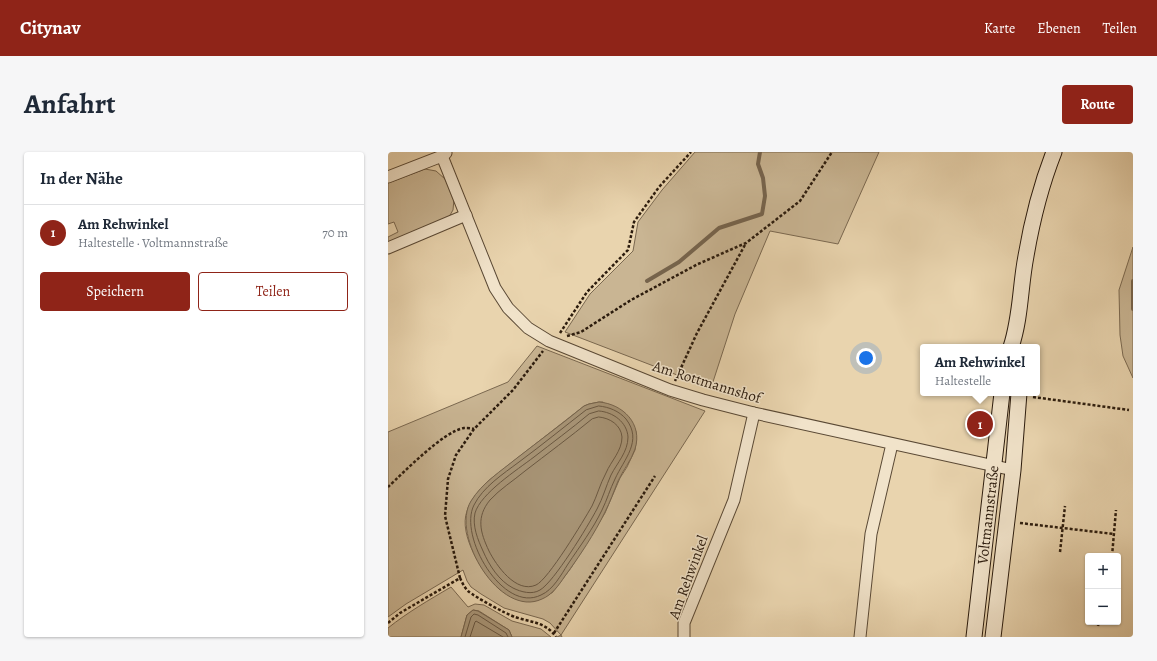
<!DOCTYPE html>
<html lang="de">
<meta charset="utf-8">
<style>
body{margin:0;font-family:Alegreya,serif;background:#f6f6f7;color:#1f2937}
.controls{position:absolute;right:12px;bottom:12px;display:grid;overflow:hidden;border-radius:4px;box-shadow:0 1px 3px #0004}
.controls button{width:36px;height:36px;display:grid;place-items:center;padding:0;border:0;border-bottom:1px solid #e0e1e3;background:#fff;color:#1f2937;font:20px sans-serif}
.you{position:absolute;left:478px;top:206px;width:14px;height:14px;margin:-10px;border:3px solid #fff;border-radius:50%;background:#1a73e8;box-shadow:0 0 0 6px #1a73e833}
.badge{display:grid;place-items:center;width:26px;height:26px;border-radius:50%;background:#8f2418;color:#fff;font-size:13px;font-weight:700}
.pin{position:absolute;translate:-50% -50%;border:2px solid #fff;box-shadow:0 1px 4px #0006}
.popup{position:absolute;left:532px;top:192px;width:120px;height:52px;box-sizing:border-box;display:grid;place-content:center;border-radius:4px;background:#fff;filter:drop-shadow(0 1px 3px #0005);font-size:13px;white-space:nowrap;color:#747a83}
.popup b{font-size:15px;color:#1f2937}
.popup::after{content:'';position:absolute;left:50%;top:100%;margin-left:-8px;border:8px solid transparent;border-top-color:#fff}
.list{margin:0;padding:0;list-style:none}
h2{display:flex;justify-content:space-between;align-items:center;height:52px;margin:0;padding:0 16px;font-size:17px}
h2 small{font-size:13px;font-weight:400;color:#747a83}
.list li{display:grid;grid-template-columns:26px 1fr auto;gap:12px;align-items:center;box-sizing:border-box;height:56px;padding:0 16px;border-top:1px solid #e0e1e3}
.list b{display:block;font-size:15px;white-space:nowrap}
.list p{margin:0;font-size:13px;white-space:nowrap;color:#747a83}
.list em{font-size:13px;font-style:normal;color:#747a83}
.actions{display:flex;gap:8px;padding:12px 16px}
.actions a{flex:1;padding:9px 0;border:1px solid #8f2418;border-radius:4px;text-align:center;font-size:14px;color:#8f2418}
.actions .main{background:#8f2418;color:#fff}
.map{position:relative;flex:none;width:745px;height:485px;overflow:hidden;border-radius:4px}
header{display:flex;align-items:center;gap:24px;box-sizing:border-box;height:56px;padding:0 20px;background:#8f2418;color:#fff}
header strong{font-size:19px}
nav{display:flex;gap:22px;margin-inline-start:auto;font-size:14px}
.intro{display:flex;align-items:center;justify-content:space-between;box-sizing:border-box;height:96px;padding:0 24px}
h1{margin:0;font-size:28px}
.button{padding:10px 18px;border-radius:4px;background:#8f2418;color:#fff;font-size:14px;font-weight:700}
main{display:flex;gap:24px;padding:0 24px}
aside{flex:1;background:#fff;border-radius:4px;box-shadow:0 1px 3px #0004}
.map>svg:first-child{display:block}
.green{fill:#c9b593;stroke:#7a6850;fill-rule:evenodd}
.water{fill:#a89577;stroke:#76644d}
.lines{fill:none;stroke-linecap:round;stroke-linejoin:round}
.shore{stroke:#6a5842;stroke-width:1}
.stream{stroke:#76644d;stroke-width:4}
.street-casing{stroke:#5a4935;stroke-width:13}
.secondary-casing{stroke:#2b1b0d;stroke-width:17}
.path{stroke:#2b1b0d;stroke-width:2.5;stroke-dasharray:3 2;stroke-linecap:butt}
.street{stroke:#f1e3ca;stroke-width:11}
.secondary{stroke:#f1e3ca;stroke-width:15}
.labels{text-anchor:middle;stroke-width:3;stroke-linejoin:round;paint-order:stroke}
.street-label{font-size:15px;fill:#2b1b0d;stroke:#f1e3ca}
</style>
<header>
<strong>Citynav</strong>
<nav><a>Karte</a><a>Ebenen</a><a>Teilen</a></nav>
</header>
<div class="intro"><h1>Anfahrt</h1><a class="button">Route</a></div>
<main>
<aside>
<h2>In der Nähe<small></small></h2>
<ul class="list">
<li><span class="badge">1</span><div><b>Am Rehwinkel</b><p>Haltestelle · Voltmannstraße</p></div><em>70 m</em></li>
</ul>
<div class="actions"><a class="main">Speichern</a><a>Teilen</a></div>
</aside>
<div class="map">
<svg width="745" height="485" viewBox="0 0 745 485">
<rect width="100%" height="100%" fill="#e9d4ae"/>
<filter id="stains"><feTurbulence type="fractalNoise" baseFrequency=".005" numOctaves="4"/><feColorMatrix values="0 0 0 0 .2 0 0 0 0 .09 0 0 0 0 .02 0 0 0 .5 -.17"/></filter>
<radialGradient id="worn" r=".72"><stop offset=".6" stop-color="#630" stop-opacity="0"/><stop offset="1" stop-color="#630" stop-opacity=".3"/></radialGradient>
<g class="green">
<path d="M307,0H491L450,92L382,79L347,162L323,236L177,180L202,142L245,99L250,70L274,38Z"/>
<path d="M37,17L48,19L57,27L66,47L65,58L61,65L0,91V85L10,80L6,70L0,72V31Z"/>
<path d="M745,95V226L735,204L732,183L731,138Z"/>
<path d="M149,194L317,259L173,483L174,485H169L173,483L162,471L155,467L116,456L93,442L83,435L79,429L75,418L18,452L0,465V280L120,230ZM211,250H215L248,279V291L247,298L239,315L232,326L217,361L183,416L164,441L112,438C95,422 70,383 79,359C82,348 92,337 100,329L196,254L201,252Z"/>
<path d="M63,435L80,455L87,452L96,453L124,469L153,477L163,485H124L121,478L91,459L85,458L79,463L73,485H0V476C20,460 41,448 63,435Z"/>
</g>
<g class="water">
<path d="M211,250C235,252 255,272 247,297C243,309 235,318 230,329C226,339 222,350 217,360C207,381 191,405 177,424C171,433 164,443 154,447C112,467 62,383 83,349C94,331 113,319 129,306C151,289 174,272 196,254L201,252Z"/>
<path d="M85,458L90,459L121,478L124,485H73L79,463Z"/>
</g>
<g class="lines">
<g class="shore">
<path d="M211,254C221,255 231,259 238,267C255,289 236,307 227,327C222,337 219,348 214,358C205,377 192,394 180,412C173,423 165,438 153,443C115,462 70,384 86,353C95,335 115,322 131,310C154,293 176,275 198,258Z"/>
<path d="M211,259C225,260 239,270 240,285C240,300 229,311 223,323C218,334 215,346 209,357C200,374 166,430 152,438C144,443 133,440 125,436C111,429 101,413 95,399C90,388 84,374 87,361C93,341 129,318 146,305C164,291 183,277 201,262Z"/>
<path d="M211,265C222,266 233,273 234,285C234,299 223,309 218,321C212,332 209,344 204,354C196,368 160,428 148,433C128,442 108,413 101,399C92,380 88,365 102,348C112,337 125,329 137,319C159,302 182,285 204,267Z"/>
<path d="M77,485L83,465L86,462L90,463L118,481L120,485"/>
<path d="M82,485L87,470L88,469L115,485"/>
</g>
<g class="stream">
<path d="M259,129L291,110L331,76L374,62L377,44L375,26L370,12L372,0"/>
<path d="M745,129V157"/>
</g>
<defs>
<g id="street">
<path d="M54,4L107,136L120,156L140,176L161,189L282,238L315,248L366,261L625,318"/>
<path d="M0,25L54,4L58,1"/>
<path d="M0,96L78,63"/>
<path d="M296,485V471L346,348L366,261"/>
<path d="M472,485L483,382L504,292"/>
</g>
<g id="secondary">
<path d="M623,195C633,165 632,135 638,104C644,69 653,33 666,0"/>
<path id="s1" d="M586,485L614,241"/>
<path d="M605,485L625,318L631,241"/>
</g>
</defs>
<use href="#street" class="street-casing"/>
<use href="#secondary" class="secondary-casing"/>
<g class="path">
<path d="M172,181L199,140L240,98L246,70L271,35L303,0"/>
<path d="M179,184L193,180L243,148L310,112L358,91L412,49L444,0"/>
<path d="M287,229L309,181L358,91"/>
<path d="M645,245L741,258"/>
<path d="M0,335C16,320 56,279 76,276C79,276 83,276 86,277"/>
<path d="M632,371L726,382"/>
<path d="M672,400L677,354"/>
<path d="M724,404L728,358"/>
<path d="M72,426C74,430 76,435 80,439C87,445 118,462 127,465C142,470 158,470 168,485"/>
<path d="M0,471L12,461L72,426L57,364L60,327L68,303L86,277L125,238L155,199"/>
<path d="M710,474L711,470"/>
<path d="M166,481L267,324"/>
</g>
<use href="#street" class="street"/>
<use href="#secondary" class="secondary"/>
</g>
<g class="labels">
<g class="street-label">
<text transform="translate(319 230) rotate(17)" y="5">Am Rottmannshof</text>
<text dy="5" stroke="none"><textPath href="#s1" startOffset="123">Voltmannstraße</textPath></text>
<text transform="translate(300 425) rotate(-70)" y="5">Am Rehwinkel</text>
</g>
</g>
<rect width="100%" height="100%" filter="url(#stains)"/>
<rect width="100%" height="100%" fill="url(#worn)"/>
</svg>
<div class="controls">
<button>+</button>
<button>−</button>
</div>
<div class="you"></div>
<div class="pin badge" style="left:592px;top:272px">1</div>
<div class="popup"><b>Am Rehwinkel</b>Haltestelle</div>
</div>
</main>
